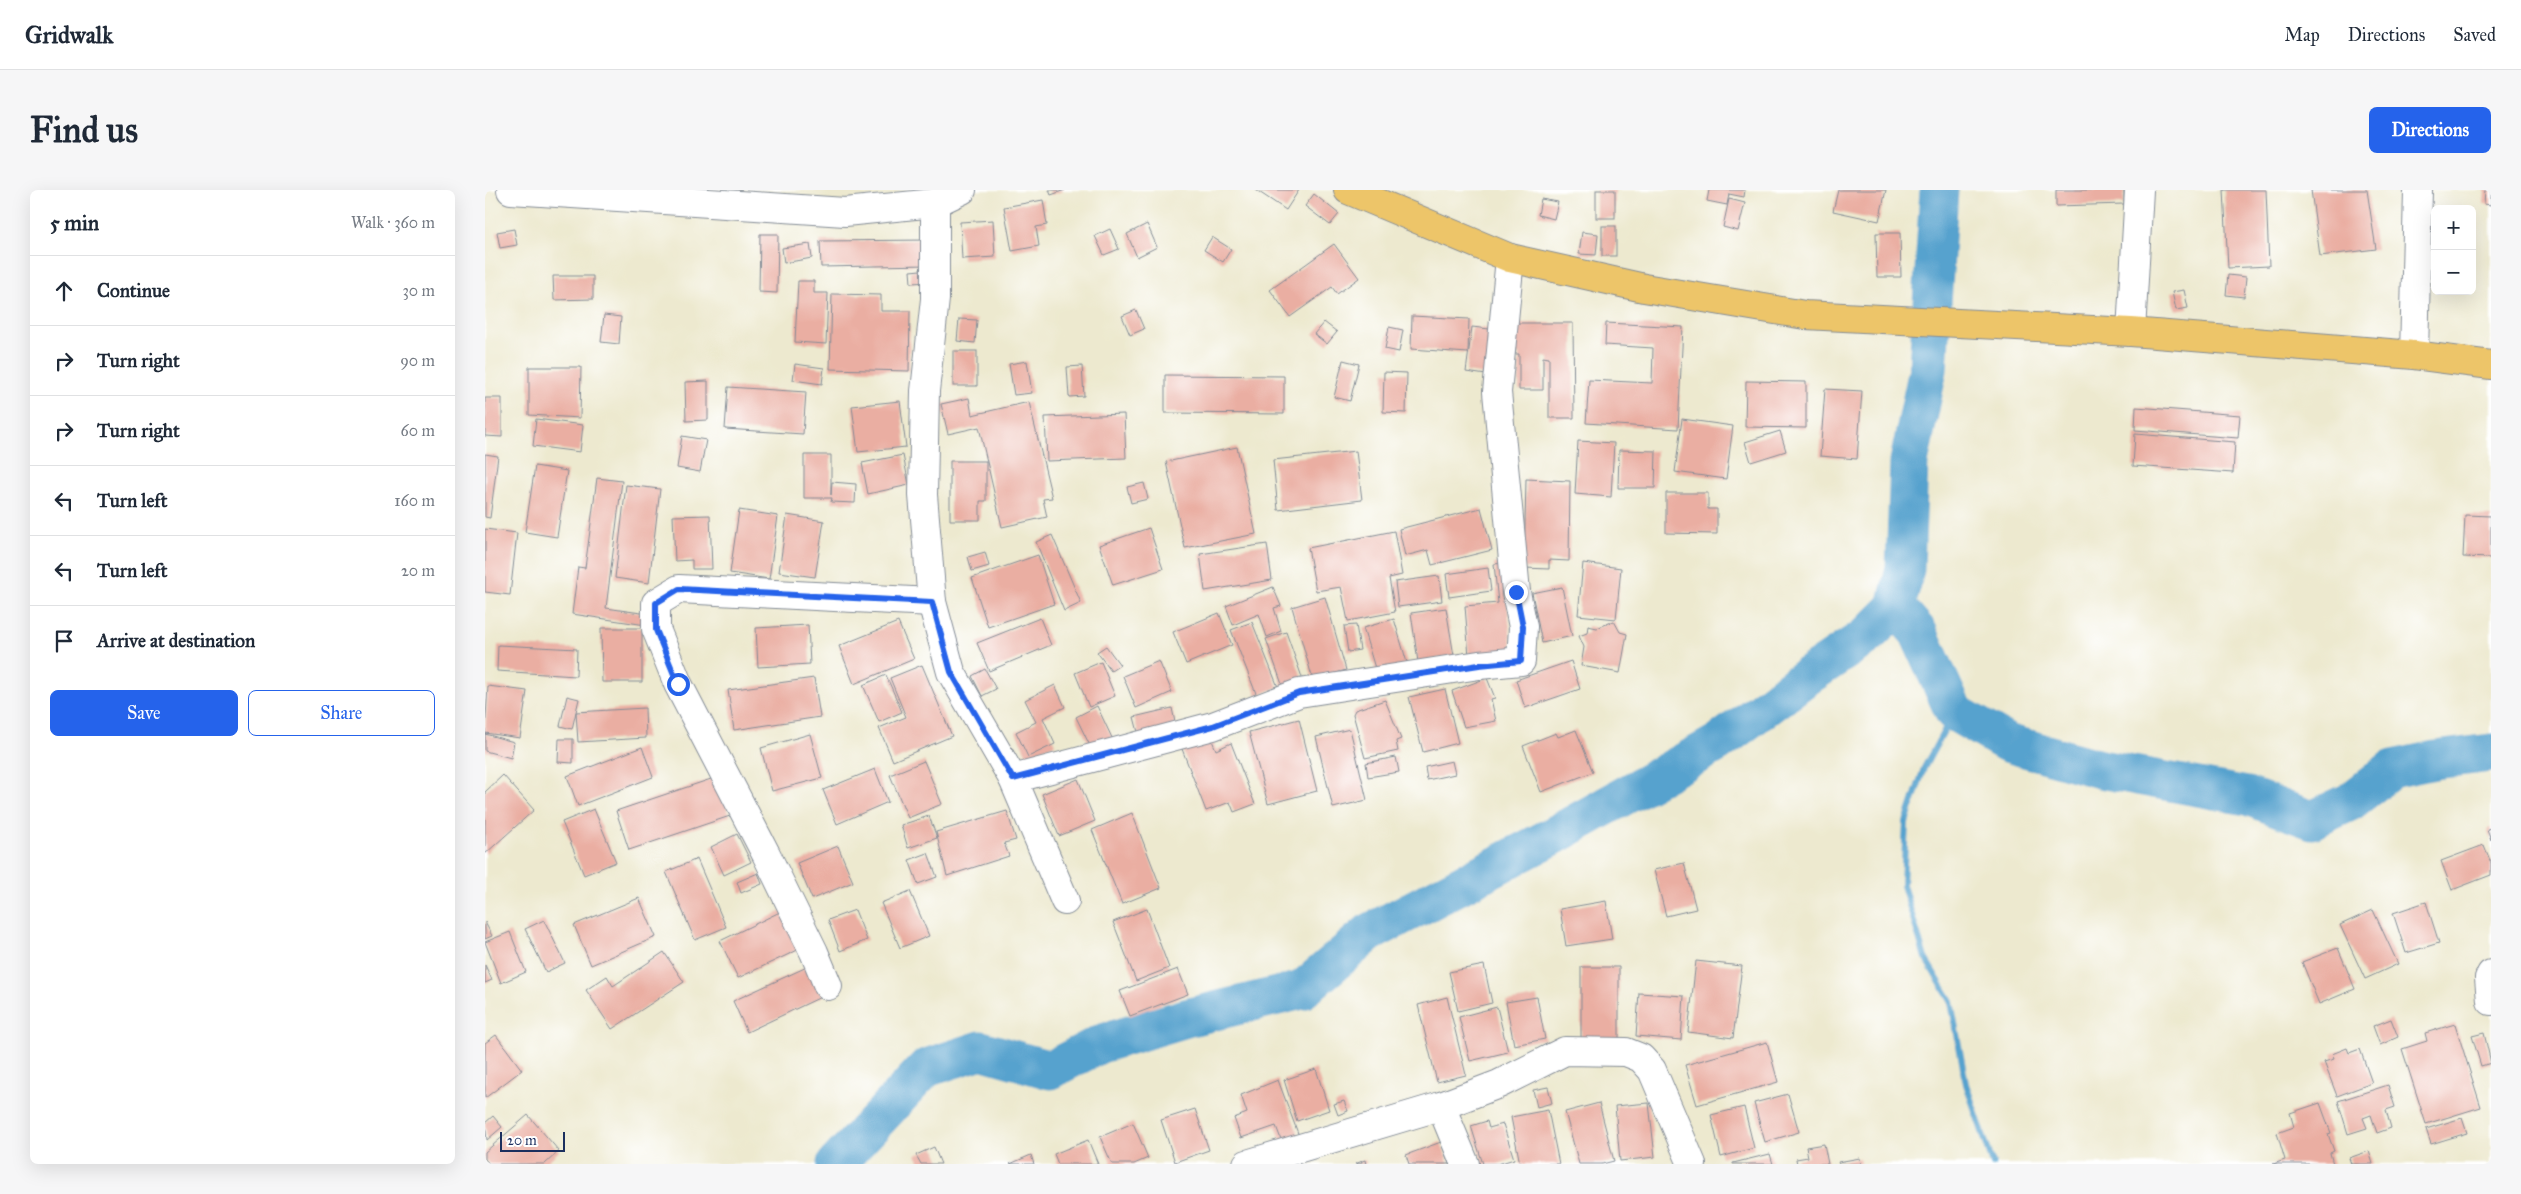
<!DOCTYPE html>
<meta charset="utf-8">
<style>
body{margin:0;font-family:"IM FELL Great Primer",serif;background:#f6f6f7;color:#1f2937}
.controls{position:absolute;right:15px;top:15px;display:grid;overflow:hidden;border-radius:8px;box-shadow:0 5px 20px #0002}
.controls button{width:45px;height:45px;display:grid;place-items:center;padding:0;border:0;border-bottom:1px solid #e0e1e3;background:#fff;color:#1f2937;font:25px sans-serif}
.scale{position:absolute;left:15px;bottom:12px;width:65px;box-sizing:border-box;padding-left:5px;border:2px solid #1b2f5e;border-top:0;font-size:14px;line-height:18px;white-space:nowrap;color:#1b2f5e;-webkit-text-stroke:4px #fff;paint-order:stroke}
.stop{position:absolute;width:15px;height:15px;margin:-11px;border:4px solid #2563eb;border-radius:50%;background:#fff}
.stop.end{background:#2563eb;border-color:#fff;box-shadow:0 1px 5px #0008}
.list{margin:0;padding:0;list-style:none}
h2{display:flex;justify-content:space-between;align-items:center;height:65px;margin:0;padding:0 20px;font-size:21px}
h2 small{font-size:16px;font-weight:400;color:#747a83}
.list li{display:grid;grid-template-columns:32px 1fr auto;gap:15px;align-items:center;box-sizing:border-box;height:70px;padding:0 20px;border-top:1px solid #e0e1e3}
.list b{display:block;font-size:19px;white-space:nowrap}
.list em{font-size:16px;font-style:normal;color:#747a83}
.actions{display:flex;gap:10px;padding:15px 20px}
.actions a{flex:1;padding:11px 0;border:1px solid #2563eb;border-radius:8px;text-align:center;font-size:18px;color:#2563eb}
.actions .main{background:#2563eb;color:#fff}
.icon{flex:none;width:28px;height:28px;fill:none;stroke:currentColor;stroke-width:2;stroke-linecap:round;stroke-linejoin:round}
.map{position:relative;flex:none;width:2006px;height:974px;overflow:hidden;border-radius:8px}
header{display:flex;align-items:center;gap:30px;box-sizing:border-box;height:70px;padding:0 25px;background:#fff;border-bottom:1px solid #e0e1e3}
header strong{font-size:24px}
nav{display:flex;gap:28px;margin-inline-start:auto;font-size:18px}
.intro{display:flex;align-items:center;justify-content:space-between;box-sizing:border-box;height:120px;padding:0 30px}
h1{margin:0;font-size:35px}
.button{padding:12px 22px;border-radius:8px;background:#2563eb;color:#fff;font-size:18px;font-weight:700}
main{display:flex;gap:30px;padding:0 30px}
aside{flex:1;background:#fff;border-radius:8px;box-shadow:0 5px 20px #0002}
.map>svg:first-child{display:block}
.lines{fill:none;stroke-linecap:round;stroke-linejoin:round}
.stream{stroke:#56a2ce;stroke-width:6}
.river{stroke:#56a2ce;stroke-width:39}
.building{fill:#eaaea2}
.minor-casing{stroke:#848c96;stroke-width:30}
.major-casing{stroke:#848c96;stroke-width:30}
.minor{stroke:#fff;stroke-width:28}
.major{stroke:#edc569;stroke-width:28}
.route{stroke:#2563eb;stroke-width:6}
</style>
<header>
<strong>Gridwalk</strong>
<nav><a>Map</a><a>Directions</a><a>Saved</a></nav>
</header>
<div class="intro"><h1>Find us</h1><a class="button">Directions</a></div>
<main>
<aside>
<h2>5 min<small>Walk · 360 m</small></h2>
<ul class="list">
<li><svg class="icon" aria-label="ahead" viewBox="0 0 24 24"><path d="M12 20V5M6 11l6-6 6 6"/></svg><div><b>Continue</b></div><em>30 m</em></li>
<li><svg class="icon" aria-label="right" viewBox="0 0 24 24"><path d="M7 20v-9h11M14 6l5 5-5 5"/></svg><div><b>Turn right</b></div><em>90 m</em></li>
<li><svg class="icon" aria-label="right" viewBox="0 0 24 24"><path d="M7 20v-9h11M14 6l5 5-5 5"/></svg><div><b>Turn right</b></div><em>60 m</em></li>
<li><svg class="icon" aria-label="left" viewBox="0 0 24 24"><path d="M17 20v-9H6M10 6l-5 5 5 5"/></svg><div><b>Turn left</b></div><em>160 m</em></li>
<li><svg class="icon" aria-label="left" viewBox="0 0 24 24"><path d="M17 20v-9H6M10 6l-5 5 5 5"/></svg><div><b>Turn left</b></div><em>20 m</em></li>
<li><svg class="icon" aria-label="arrive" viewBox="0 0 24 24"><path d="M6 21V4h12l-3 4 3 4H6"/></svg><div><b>Arrive at destination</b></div></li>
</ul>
<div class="actions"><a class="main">Save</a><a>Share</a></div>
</aside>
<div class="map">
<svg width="2006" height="974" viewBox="0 0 2006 974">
<rect width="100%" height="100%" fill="#fff"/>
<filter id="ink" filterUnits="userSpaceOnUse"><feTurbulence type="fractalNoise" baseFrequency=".02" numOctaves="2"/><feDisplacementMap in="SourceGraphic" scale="10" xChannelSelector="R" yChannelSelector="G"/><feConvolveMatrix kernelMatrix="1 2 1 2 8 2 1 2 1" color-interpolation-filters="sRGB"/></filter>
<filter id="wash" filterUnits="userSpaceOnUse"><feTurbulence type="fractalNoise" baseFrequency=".0096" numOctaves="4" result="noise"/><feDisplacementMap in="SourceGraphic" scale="20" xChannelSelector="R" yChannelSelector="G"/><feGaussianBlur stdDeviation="1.12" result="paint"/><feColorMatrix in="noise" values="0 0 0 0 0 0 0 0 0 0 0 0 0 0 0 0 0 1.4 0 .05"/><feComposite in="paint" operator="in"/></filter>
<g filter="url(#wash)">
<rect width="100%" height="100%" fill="#ede9cf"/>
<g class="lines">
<path class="stream" d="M1469,522L1439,578L1421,632L1418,695L1440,768L1466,811L1481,894L1508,974"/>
<g class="river">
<path d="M1411,417L1433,442L1469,522L1522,553L1615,579L1762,606L1827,630L1865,612L1907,579L1950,570L2006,563"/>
<path d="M351,974L441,878L496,860L565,880L615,854L701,828L817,800L884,743L1068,646L1233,553L1321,487L1382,446L1411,417L1420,379L1424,272L1443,179L1454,0"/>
</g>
</g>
<g id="blocks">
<g class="building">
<path d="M564,0H580L566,5Z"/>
<path d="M771,0H814L801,20Z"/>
<rect x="1111" y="0" width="19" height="28"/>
<path d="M1224,0H1260L1259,7L1244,4L1242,15L1222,11Z"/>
<path d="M1353,0H1401L1394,31L1348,21Z"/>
<path d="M1571,0H1639V14L1571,16Z"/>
<path d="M1739,0H1781L1784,76L1743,78Z"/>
<path d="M1826,0H1882L1891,59L1835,66Z"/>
<path d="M2000,0H2006V15L1999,14Z"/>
<path d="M829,4L854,24L845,35L820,16Z"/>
<path d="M1056,9L1073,12L1069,29L1053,25Z"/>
<path d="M1244,9L1260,13L1253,41L1238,37Z"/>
<path d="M558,10L562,35L551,37L554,56L527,61L519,17Z"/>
<path d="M508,30L510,67L477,69L475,32Z"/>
<path d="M662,34L672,57L652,67L642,44Z"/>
<rect x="1117" y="36" width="14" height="30"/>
<path d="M29,39L32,55L15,58L12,42Z"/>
<path d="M625,39L634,59L619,65L610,46Z"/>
<path d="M1097,42L1113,44L1111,65L1094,64Z"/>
<path d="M1391,43H1415L1416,87H1392Z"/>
<path d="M275,44H293L292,103L274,102Z"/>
<path d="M727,47L746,59L738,72L719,60Z"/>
<path d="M443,50V75L336,77L335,51Z"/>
<path d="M325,54L327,68L299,73L297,58Z"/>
<path d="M849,54L874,88L852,104L847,97L805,127L785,100Z"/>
<path d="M446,79L447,92L426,93L425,81Z"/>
<path d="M1743,85L1761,87L1759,107L1741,105Z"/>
<path d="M68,86H108V109L69,110Z"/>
<path d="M313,91H329V103H343L341,154L310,152Z"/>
<path d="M1699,100L1703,118L1691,120L1687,102Z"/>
<path d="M347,104L396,105V121H425L424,181L345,179Z"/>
<path d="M651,120L659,139L645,145L637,126Z"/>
<path d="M119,125L136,127L134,154L116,152Z"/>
<path d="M927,126L984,129L983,163L926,159Z"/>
<path d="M474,129L492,130L490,153L472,151Z"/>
<path d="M839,132L852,142L842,154L829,144Z"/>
<path d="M1030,133H1088L1089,228H1064V168L1058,167V200H1034V164H1030Z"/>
<path d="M1121,133L1198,137L1193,239L1101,233L1104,190L1167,193L1168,158L1120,155Z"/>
<path d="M904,137L918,140L914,162L900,159Z"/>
<path d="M987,137L1013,140L1008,186L981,182Z"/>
<rect x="468" y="161" width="24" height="35"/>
<path d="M858,170L874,174L865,211L849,207Z"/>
<path d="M542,171L547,203L529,205L524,174Z"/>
<path d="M310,174L339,178L337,194L308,190Z"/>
<path d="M597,176L599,206L584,207L582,177Z"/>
<path d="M44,177H96L95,228L44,225Z"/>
<path d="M899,182L922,183L921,223L898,222Z"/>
<path d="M680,185L799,186V224L680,223Z"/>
<path d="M223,191V230L201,231L200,192Z"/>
<path d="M1261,191L1321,192V238L1260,237Z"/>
<path d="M243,197L321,202L318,244L240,239Z"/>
<path d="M1340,199L1377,201L1372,269L1335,266Z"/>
<path d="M0,208H17V247L0,246Z"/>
<path d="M484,208L487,225L544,212L567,308L558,309L562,327L517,337L494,237L463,244L456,214Z"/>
<path d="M415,211L421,257L373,262L367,216Z"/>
<path d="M1651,217L1755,225L1753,248L1650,240Z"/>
<path d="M639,224L641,268L562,271L560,227Z"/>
<path d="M51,229L98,235L95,262L48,256Z"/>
<path d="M1197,229L1248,236L1241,289L1190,282Z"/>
<path d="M1295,241L1301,261L1266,272L1260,252Z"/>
<path d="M1650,244L1750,252L1748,283L1648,276Z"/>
<path d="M197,246L221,250L215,282L192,278Z"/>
<path d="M1093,251L1129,253L1126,307L1090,304Z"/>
<path d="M752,257L771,344L700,358L681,272Z"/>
<path d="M1134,260L1171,261L1170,298H1133Z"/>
<path d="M871,261L877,310L793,320L788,270Z"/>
<path d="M0,264L13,266L5,328L0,327Z"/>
<path d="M319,265H346V305L347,292L371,294L370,313L346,312L347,308H319Z"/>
<path d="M418,265L424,295L383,304L377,273Z"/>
<path d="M465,271H501V311H495V330H465Z"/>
<path d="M50,276L82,281L72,347L40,342Z"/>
<path d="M112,288L137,291L121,418L163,424L161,435L87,424L93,377L100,378Z"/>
<path d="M1041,289L1085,291L1084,371L1064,370V379L1039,378Z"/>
<path d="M659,293L663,309L646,313L642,297Z"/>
<path d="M141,295L175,299L164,393L130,388Z"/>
<path d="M1181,303H1223V319H1232V344L1181,343Z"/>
<path d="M996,318L1007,360L947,375L943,360L920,366L914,339Z"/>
<path d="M254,320L293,326L284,389L245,383Z"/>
<path d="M225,325L227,379H207V370L190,371L188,326Z"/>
<path d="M302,325L339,331L330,387L294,382Z"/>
<path d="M1980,325L2006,326V368L1978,367Z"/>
<path d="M664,338L678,379L628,395L614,355Z"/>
<path d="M0,339L32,343L25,405L0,402Z"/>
<path d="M909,341L917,385L904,388L910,422L863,431L856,397L831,401L823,358Z"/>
<path d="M567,345L596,413L579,421L551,352Z"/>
<path d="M782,354L787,390L720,401L715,364Z"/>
<path d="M500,362L504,376L487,381L483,367Z"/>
<path d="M553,365L569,414L503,437L487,388Z"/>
<path d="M1019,373L1027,463L984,467L980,416L1013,413L1009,374Z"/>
<path d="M1098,373L1136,378L1131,429L1093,425Z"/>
<path d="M1003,378L1006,401L964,407L961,384Z"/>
<path d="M954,386L957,411L913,417L910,392Z"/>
<path d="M788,397L796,416L789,418L796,441L782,447L774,424L748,435L741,416Z"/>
<path d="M1077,397L1087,446L1057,453L1047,403Z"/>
<path d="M840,407L861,480L828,490L807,417Z"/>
<path d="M961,418L969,466L933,472L926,423Z"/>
<path d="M734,423L747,455L701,474L688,442Z"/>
<path d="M555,428L566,455L504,481L492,453Z"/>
<path d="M909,429L923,476L892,485L878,438Z"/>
<path d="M1129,431L1135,442L1142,444L1135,483L1096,476L1099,457L1094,446L1102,443L1103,436L1112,438Z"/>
<path d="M413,432L429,469L369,494L354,456Z"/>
<path d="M767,432L793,497L772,506L746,440Z"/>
<path d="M323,435L325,474L273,477L271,438Z"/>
<path d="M871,435L875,460L863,462L859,436Z"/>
<path d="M116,438H157V492H117Z"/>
<path d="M801,442L819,493L799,500L781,449Z"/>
<path d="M13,455L92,459L91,486L12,481Z"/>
<path d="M621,456L635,475L626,481L612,462Z"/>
<path d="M674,471L687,502L651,518L638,486Z"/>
<path d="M1086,471L1095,499L1040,518L1031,490Z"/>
<path d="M616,472L630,506L604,517L590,483Z"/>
<path d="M437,475L467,546L408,571L394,538L421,527L405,488Z"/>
<path d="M500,479L511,499L497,506L487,486Z"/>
<path d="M401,485L417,522L394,532L378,495Z"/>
<path d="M329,488L335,527L249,540L243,500Z"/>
<path d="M1002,488L1010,508L1006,509L1011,531L979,537L967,501Z"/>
<path d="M570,495L580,517L558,528L570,554L543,567L531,542L551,532L540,510Z"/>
<path d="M3,496L42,501L35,548L0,543Z"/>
<path d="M960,499L973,553L938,562L924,507Z"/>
<path d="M82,506L94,509L87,539L75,536Z"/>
<path d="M900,510L916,549L911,551L913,561L880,568L868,524L870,520Z"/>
<path d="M612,516L628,550L607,560L591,527Z"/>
<path d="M160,518L161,548L93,552L91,522Z"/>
<path d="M687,518L691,537L654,546L649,527Z"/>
<path d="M814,529L832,601L783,614L764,542Z"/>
<path d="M865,539L882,610L848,618L831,547Z"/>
<path d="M1091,540L1108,582L1056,602L1038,556L1071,543L1073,547Z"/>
<path d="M0,544L29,552L26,568L0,561Z"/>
<path d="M325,544L337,588L287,601L276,558Z"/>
<path d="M726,548L731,560L746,553L770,614L749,622L745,612L721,621L697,559Z"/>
<path d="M74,549H88V573L73,572Z"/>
<path d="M157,557L168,587L93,616L82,586Z"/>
<path d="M911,567L914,582L883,587L881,573Z"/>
<path d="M439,571L457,614L423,628L405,585Z"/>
<path d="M967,571L970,584L942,590L940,577Z"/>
<path d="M390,579L403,612L352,634L338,600Z"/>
<path d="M18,585L49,620L0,664V602Z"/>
<path d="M232,587L245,626L144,660L131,621Z"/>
<path d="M593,589L610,631L574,646L557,604Z"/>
<path d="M109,619L131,672L99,685L77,632Z"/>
<path d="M522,621L531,650L519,653L524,666L462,686L451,642Z"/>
<path d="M647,623L676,698L637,714L607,640Z"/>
<path d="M444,626L452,648L423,658L416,635Z"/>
<path d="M2006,638V650L2002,639Z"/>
<path d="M252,644L266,672L239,685L226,657Z"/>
<path d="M1999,655L2006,673V685L1967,700L1956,671Z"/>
<path d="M353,656L368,692L327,709L312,673Z"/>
<path d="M443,663L452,687L433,694L424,670Z"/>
<path d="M212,669L241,737L210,750L181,682Z"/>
<path d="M1199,673L1211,719L1181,726L1169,680Z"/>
<path d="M273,683L277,694L256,703L252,692Z"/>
<path d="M425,701L444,746L415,758L396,713Z"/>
<path d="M154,708L171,747L106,775L89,735Z"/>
<path d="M1121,711L1127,749L1081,756L1075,719Z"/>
<path d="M1941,712L1954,753L1921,763L1908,723Z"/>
<path d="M662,719L684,778L651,791L628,732Z"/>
<path d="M299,720L317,758L253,788L235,751Z"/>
<path d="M370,720L382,750L355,761L343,730Z"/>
<path d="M1888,720L1913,774L1880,789L1855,735Z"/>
<path d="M59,730L80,773L61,782L40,739Z"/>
<path d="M0,732L7,746L0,749Z"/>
<path d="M25,742L41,782L16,793L0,752Z"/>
<path d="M1853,758L1870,799L1834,814L1817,772Z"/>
<path d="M179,762L199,792L127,839L101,800L122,786L128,796Z"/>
<path d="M1211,771L1257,776L1248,848L1203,842Z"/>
<path d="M0,775L7,790L0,793Z"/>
<path d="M999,775L1007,813L973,821L964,782Z"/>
<path d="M324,776L338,806L262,842L248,811Z"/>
<path d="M1096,777H1134V851L1096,852Z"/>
<path d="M693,779L703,804L645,826L635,801Z"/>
<path d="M1154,803L1199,806L1196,850L1151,846Z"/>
<path d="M962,807L981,885L952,892L933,815Z"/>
<path d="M1052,807L1060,849L1029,855L1021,812Z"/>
<path d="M1012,817L1023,862L985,871L974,827Z"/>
<path d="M1906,829L1913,847L1895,855L1888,836Z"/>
<path d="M1970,834L1996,917L1941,934L1917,859L1942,851L1940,843Z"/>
<path d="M1999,843L2006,873L1996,876L1987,846Z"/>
<path d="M11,845L37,880L0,908V853Z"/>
<path d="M1282,852L1293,892L1212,915L1200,875Z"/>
<path d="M1862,858L1864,863L1875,859L1887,893L1852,906L1839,872L1849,869L1847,864Z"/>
<path d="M831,879L844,920L812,931L799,890Z"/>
<path d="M793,890L814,946L797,952L791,936L756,948L749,928L762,923L756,905Z"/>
<path d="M1903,895L1910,917L1901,920L1906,938L1892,943L1886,925L1878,928L1882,938L1863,944L1853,911Z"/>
<path d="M1063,897L1067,913L1052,917L1048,900Z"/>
<path d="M1303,904L1314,942L1280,952L1269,913Z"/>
<path d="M859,911L863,921L853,925L849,914Z"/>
<path d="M1114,913L1129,971L1117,974H1094L1080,922Z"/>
<path d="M1164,913L1170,967L1135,971L1130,916Z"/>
<path d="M1835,913L1846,943L1843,944L1849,961L1845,963L1848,974H1788L1800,970L1792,943L1809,937L1805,923Z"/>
<path d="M1259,917L1269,958L1236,967L1226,925Z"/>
<path d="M710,919L724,960L690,972L676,930Z"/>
<path d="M1063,920L1074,974H1035L1026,927Z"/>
<path d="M43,925L74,961L60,974H4L0,969V962Z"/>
<path d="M8,926L17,937L2,950L0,933Z"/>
<path d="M1977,928L1982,943L1946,954L1941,939Z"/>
<path d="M1002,931L1004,938L1018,934L1029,969L1013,974H998L986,936Z"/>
<path d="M648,933L663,968L649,974H627L615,947Z"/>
<path d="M603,950L613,974H573L569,964Z"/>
<path d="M956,952L964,974H924L921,965Z"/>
<path d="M1339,954L1343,974H1312L1311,969L1323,967L1321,957Z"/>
<path d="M449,957L456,974H436L431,965Z"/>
<path d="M1884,961L1888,974H1866L1864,968Z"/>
<path d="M1285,964L1288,974H1248V973Z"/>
<path d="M546,965L549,974H525Z"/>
<path d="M1375,968L1376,974H1354L1353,972Z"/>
<path d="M880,970L881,974H870Z"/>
</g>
</g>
</g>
<g filter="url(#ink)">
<use href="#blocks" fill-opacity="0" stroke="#848c96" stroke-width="1"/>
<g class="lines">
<defs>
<g id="minor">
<path d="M26,0L360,22L450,13L477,0"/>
<path d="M450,13V109L440,201L438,305L447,412L466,482L528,589L580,711"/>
<path d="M1646,142L1654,0"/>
<path d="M1929,165L1933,0"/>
<path d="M528,589L728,536L814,503L994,475L1036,471L1038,437L1031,402L1012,202L1025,68"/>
<path d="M2006,784L2004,788L2006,811"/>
<path d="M343,796L329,762L281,664L193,494L171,439V413L194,399L447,412"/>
<path d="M956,916L980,974"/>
<path d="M762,974L956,916L1014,894L1080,861L1141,862L1156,868L1167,880L1207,974"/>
</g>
<path id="major" d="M863,0L1025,68L1159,98L1320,125L1646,142L1929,165L2006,175"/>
</defs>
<use href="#minor" class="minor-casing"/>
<use href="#major" class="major-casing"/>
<use href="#minor" class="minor"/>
<use href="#major" class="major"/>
</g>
</g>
<g class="lines" filter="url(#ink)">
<path class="route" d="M193,494L171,440V413L194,399L447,412L466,482L528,589L728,536L814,503L994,475L1036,471L1038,437L1031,402"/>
</g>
</svg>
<div class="controls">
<button>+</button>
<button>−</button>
</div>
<div class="scale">20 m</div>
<div class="stop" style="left:193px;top:494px"></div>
<div class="stop end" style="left:1031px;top:402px"></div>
</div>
</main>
